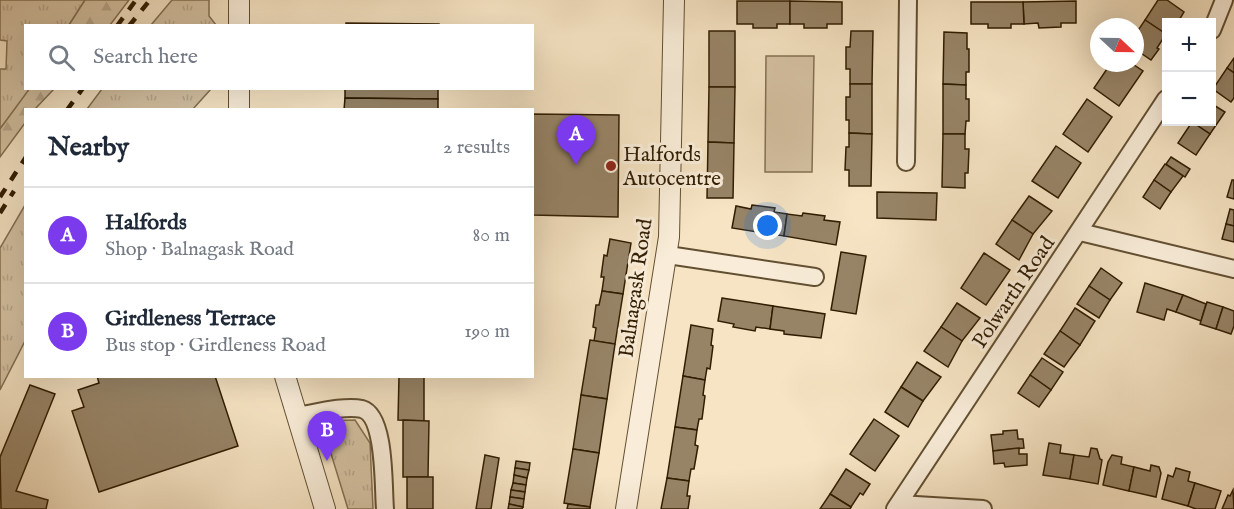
<!DOCTYPE html>
<meta charset="utf-8">
<style>
body{margin:0;font-family:"IM FELL English",serif;background:#f6f6f7;color:#1f2937}
.controls{position:absolute;right:18px;top:18px;display:grid;overflow:hidden;border-radius:0px;box-shadow:0 6px 24px #0002}
.controls button{width:54px;height:54px;display:grid;place-items:center;padding:0;border:0;border-bottom:2px solid #e0e1e3;background:#fff;color:#1f2937;font:30px sans-serif}
.compass{position:absolute;left:1090px;top:18px;width:54px;height:54px;border-radius:50%;background:#fff;box-shadow:0 6px 24px #0002;rotate:112deg}
.you{position:absolute;left:768px;top:226px;width:21px;height:21px;margin:-15px;border:4px solid #fff;border-radius:50%;background:#1a73e8;box-shadow:0 0 0 9px #1a73e833}
.badge{display:grid;place-items:center;width:39px;height:39px;border-radius:50%;background:#7c3aed;color:#fff;font-size:20px;font-weight:700}
.pin{position:absolute;translate:-50% -50px;filter:drop-shadow(0 2px 3px #0008)}
.pin::after{content:'';position:absolute;top:32px;width:21px;height:18px;background:inherit;clip-path:polygon(0 0,100% 0,50% 100%)}
.list{margin:0;padding:0;list-style:none}
h2{display:flex;justify-content:space-between;align-items:center;height:78px;margin:0;padding:0 24px;font-size:26px}
h2 small{font-size:20px;font-weight:400;color:#747a83}
.list li{display:grid;grid-template-columns:39px 1fr auto;gap:18px;align-items:center;box-sizing:border-box;height:96px;padding:0 24px;border-top:2px solid #e0e1e3}
.list b{display:block;font-size:22px;white-space:nowrap}
.list p{margin:0;font-size:20px;white-space:nowrap;color:#747a83}
.list em{font-size:20px;font-style:normal;color:#747a83}
.icon{flex:none;width:33px;height:33px;fill:none;stroke:currentColor;stroke-width:2;stroke-linecap:round;stroke-linejoin:round}
.map{position:relative;flex:none;width:1234px;height:509px;overflow:hidden}
.search{position:absolute;background:#fff;box-shadow:0 6px 24px #0002;left:24px;top:24px;width:510px;height:66px;display:flex;align-items:center;gap:15px;box-sizing:border-box;padding:0 21px;border-radius:0px;color:#747a83;font-size:22px}
.panel{position:absolute;background:#fff;box-shadow:0 6px 24px #0002;left:24px;top:108px;width:510px;height:270px;border-radius:0px}
.map>svg:first-child{display:block}
.grass{fill:url(#grass-tufts);stroke:#837052;stroke-width:1.5}
.forest{fill:url(#forest-firs);stroke:#837052;stroke-width:1.5}
.park{fill:#d5c2a3;stroke:#837052;stroke-width:1.5}
.building{fill:#978467;stroke:#311d02;stroke-width:1.5}
.lines{fill:none;stroke-linecap:round;stroke-linejoin:round}
.minor-casing{stroke:#624f32;stroke-width:20}
.tertiary-casing{stroke:#624f32;stroke-width:22}
.minor{stroke:#f9edd9;stroke-width:16}
.tertiary{stroke:#f9edd9;stroke-width:20}
.rail{stroke:#311d02;stroke-width:4.5;stroke-dasharray:10 10;stroke-linecap:butt}
.poi-dot{fill:#8f2418;stroke:#f9edd9;stroke-width:2}
.labels{text-anchor:middle;stroke-width:6;stroke-linejoin:round;paint-order:stroke}
.poi-label{font-size:21px;fill:#311d02;stroke:#f9edd9;text-anchor:start}
.street-label{font-size:21px;fill:#311d02;stroke:#f9edd9}
</style>
<div class="map">
<svg width="1234" height="509" viewBox="0 0 1234 509">
<defs>
<pattern id="grass-tufts" width="24" height="20" patternUnits="userSpaceOnUse" patternTransform="scale(1.5)"><rect width="24" height="20" fill="#d5c2a3"/><path d="M3 7l-1-3M5 7V3M7 7l1-3M15 17l-1-3M17 17v-4M19 17l1-3" fill="none" stroke="#b7a68b"/></pattern>
<pattern id="forest-firs" width="22" height="20" patternUnits="userSpaceOnUse" patternTransform="scale(1.5)"><rect width="22" height="20" fill="#d5c2a3"/><path d="M5 1l3.5 6h-7zM16 11l3.5 6h-7z" fill="#b7a68b"/></pattern>
</defs>
<rect width="100%" height="100%" fill="#f6e4c4"/>
<filter id="stains"><feTurbulence type="fractalNoise" baseFrequency=".00333" numOctaves="4"/><feColorMatrix values="0 0 0 0 .2 0 0 0 0 .09 0 0 0 0 .02 0 0 0 .5 -.17"/></filter>
<radialGradient id="worn" r=".72"><stop offset=".6" stop-color="#630" stop-opacity="0"/><stop offset="1" stop-color="#630" stop-opacity=".3"/></radialGradient>
<g class="grass">
<path d="M0,0H85L69,25L26,26V88L30,89L0,129V69H6L7,41L0,40Z"/>
<path d="M172,0H209V16L216,25H151Z"/>
<path d="M102,89V88L211,89L193,109H87Z"/>
<path d="M25,205V341L0,390V248Z"/>
<path d="M355,420L370,443L373,509H348L321,421Z"/>
</g>
<g class="forest">
<path d="M85,0H129L110,25H69Z"/>
<path d="M30,88L54,89L35,109L26,110L25,123L0,157V129Z"/>
</g>
<path class="park" d="M766,56H814L812,172H765Z"/>
<g class="building">
<path d="M1158,0H1167L1184,12L1178,22L1175,21L1174,22H1166V34L1145,20Z"/>
<path d="M737,1H790V24H777V28H753V24H737Z"/>
<path d="M790,1L842,2V24H827V28H804V24H790Z"/>
<path d="M1076,1V23H1061V27L1039,28L1038,23L1024,24L1023,2Z"/>
<path d="M971,2H1023L1024,24H1011V28H988V24H971Z"/>
<path d="M1145,20L1166,34L1157,48L1159,49L1151,60L1135,49V35Z"/>
<path d="M346,23L439,24V26H346Z"/>
<rect x="709" y="31" width="26" height="56"/>
<path d="M851,31H873L872,84H850V69H846V47H850Z"/>
<path d="M944,32L967,33V49H969V72H966V85L943,84Z"/>
<path d="M1234,58V73L1227,68Z"/>
<path d="M1111,63H1131L1143,71L1119,106L1094,88Z"/>
<path d="M1227,68L1234,73V98L1231,102L1213,89Z"/>
<path d="M850,84H872V134L849,133V120H846V97H850Z"/>
<path d="M943,84L966,85V99H969V121H966L965,134H943Z"/>
<path d="M709,87H735L734,143L708,142Z"/>
<path d="M345,88H438V99L345,98Z"/>
<path d="M345,98L438,99V110H344Z"/>
<path d="M1087,99L1112,117L1088,152L1063,134Z"/>
<path d="M1212,104L1225,112L1210,134L1192,122H1212Z"/>
<path d="M532,114L619,115L618,217L532,215Z"/>
<path d="M1192,122L1210,134L1196,155L1178,143Z"/>
<path d="M849,133L872,134L871,186H849V170H845L846,147H849Z"/>
<path d="M943,134H965V149H969L968,173H965V188L942,187Z"/>
<path d="M708,142L734,143L733,198H707Z"/>
<path d="M1056,146L1081,163L1058,198L1032,181Z"/>
<path d="M1171,157L1190,169L1185,177L1166,164Z"/>
<path d="M1165,164L1183,176L1171,192L1154,180Z"/>
<path d="M1154,180L1171,192L1160,209L1143,197Z"/>
<path d="M1232,180H1234V199L1227,197Z"/>
<path d="M877,192L937,193L936,220L877,218Z"/>
<path d="M1029,196L1052,211L1033,234L1012,220Z"/>
<path d="M752,205L775,208L774,212L787,214L784,236L732,228L736,206L751,209Z"/>
<path d="M1230,209L1234,210V226L1226,224Z"/>
<path d="M803,213L825,216L824,220L840,222L836,245L784,236L787,214L802,216Z"/>
<path d="M1012,220L1033,234L1019,260L996,244Z"/>
<path d="M1226,224L1234,226V242L1222,239Z"/>
<path d="M610,239L631,243L623,294L602,291L604,277H601L604,255L607,256Z"/>
<path d="M841,252L866,256L856,314L831,310Z"/>
<path d="M984,253L1010,270L986,305L961,288Z"/>
<path d="M1101,268L1122,283L1110,300L1089,286Z"/>
<path d="M1145,283L1183,295L1176,312L1167,309L1164,320L1137,312Z"/>
<path d="M1089,286L1110,300L1099,318L1077,304Z"/>
<path d="M602,291L623,294L615,344L594,341L596,328L593,327L596,305H599Z"/>
<path d="M1183,295L1206,304L1201,321L1176,312Z"/>
<path d="M722,298L773,306L770,329L756,327L755,331L733,327L734,324L718,321Z"/>
<path d="M1207,302L1223,307L1216,329L1200,324Z"/>
<path d="M957,303L980,318L962,341L941,327Z"/>
<path d="M773,306L825,314L821,338L784,334V331L770,329Z"/>
<path d="M1223,307L1234,311V326L1231,334L1216,329Z"/>
<path d="M1075,308L1095,321L1080,345L1060,331Z"/>
<path d="M691,325L713,329L711,345L713,346L710,369L707,368L705,380L683,376Z"/>
<path d="M941,327L962,341L948,367L924,351Z"/>
<path d="M1060,331L1080,345L1064,367L1044,354Z"/>
<path d="M590,340L615,344L607,399L581,395Z"/>
<path d="M1042,358L1063,372L1051,390L1030,375Z"/>
<path d="M917,362L941,377L923,401L901,387Z"/>
<path d="M1030,375L1051,390L1039,407L1018,393Z"/>
<path d="M97,376H215L238,446L99,492L72,411L84,407L78,390L99,383Z"/>
<path d="M399,376H424V421L398,420Z"/>
<path d="M683,376L705,380L703,395L705,396L702,419H699L697,430L675,427Z"/>
<path d="M30,385L55,394L16,491L48,500L46,509H1L0,457Z"/>
<path d="M901,387L923,401L908,427L885,412Z"/>
<path d="M581,395L607,399L599,453L573,449Z"/>
<path d="M874,419L899,436L875,471L850,454Z"/>
<path d="M403,420L429,421L428,477H403Z"/>
<path d="M675,427L697,430L695,445L698,446L694,469H691L689,481L667,478Z"/>
<path d="M1017,430L1018,439H1023L1024,448L993,451L991,435L1003,434V431Z"/>
<path d="M1049,443L1061,445L1060,453L1074,455L1070,479L1043,475Z"/>
<path d="M1019,448V454H1027V465L1005,467L1004,463L994,464L993,451Z"/>
<path d="M1091,448L1097,449L1100,459L1102,460L1098,484L1070,479L1074,455L1089,457Z"/>
<path d="M573,449L599,453L590,507L564,503Z"/>
<path d="M485,455L499,458L491,509H476Z"/>
<path d="M1112,455L1122,457L1121,464L1134,467L1129,491L1103,485L1108,462Z"/>
<path d="M516,461L530,463L529,470L515,468Z"/>
<path d="M1151,465L1159,467L1161,473L1156,497L1129,491L1134,467L1150,471Z"/>
<path d="M515,468L529,470L527,478L514,475Z"/>
<path d="M1176,468L1190,472L1188,481L1195,483L1188,506L1162,499L1168,475L1173,477Z"/>
<path d="M846,469L870,484L863,495L860,493L851,507L830,494Z"/>
<path d="M514,475L527,478L526,485L513,483Z"/>
<rect x="407" y="477" width="26" height="32"/>
<path d="M667,478L689,481L687,496H690L688,509H661Z"/>
<path d="M513,483L526,485L525,492L511,490Z"/>
<path d="M1195,483L1221,491L1215,509H1196L1188,506Z"/>
<path d="M511,490L525,492L524,499L510,497Z"/>
<path d="M1233,490L1234,509H1222L1228,495L1230,496Z"/>
<path d="M830,494L851,507L850,509H820Z"/>
<path d="M510,497L524,499L523,507L509,504Z"/>
<path d="M509,504L523,507L522,509H508Z"/>
<path d="M568,504L590,507V509H567Z"/>
</g>
<g class="lines">
<defs>
<g id="minor">
<path d="M1212,30L1224,0"/>
<path d="M906,162L908,0"/>
<path d="M1080,232L1234,269"/>
<path d="M668,255L815,277"/>
<path d="M297,416C315,413 345,405 362,409C386,416 383,487 385,509"/>
<path d="M899,504L983,509"/>
<path d="M895,509L1166,99"/>
</g>
<g id="tertiary">
<path d="M239,26V0"/>
<path d="M239,88V110"/>
<path d="M285,376L325,509"/>
<path d="M626,509L669,237L674,0"/>
</g>
</defs>
<use href="#minor" class="minor-casing"/>
<use href="#tertiary" class="tertiary-casing"/>
<use href="#minor" class="minor"/>
<use href="#tertiary" class="tertiary"/>
<g class="rail">
<path d="M117,26L136,0"/>
<path d="M129,26L150,0"/>
<path d="M67,110L83,88"/>
<path d="M0,197L26,157"/>
<path d="M0,213L14,191"/>
</g>
</g>
<circle class="poi-dot" cx="611" cy="166" r="6"/>
<g class="labels">
<g class="poi-label">
<text x="623" y="161">Halfords<tspan x="623" dy="24">Autocentre</tspan></text>
</g>
<g class="street-label">
<text transform="translate(635 288) rotate(-82)" y="7">Balnagask Road</text>
<text transform="translate(1013 292) rotate(-56)" y="7">Polwarth Road</text>
</g>
</g>
<rect width="100%" height="100%" filter="url(#stains)"/>
<rect width="100%" height="100%" fill="url(#worn)"/>
</svg>
<div class="controls">
<button>+</button>
<button>−</button>
</div>
<svg class="compass" viewBox="-18 -18 36 36"><path d="M0-13l5 13h-10z" fill="#e53935"/><path d="M0 13l5-13h-10z" fill="#747a83"/></svg>
<div class="you"></div>
<div class="pin badge" style="left:576px;top:165px">A</div>
<div class="pin badge" style="left:327px;top:461px">B</div>
<div class="search"><svg class="icon" aria-label="search" viewBox="0 0 24 24"><circle cx="10" cy="10" r="6"/><path d="M15 15l6 6"/></svg>Search here</div>
<section class="panel">
<h2>Nearby<small>2 results</small></h2>
<ul class="list">
<li><span class="badge">A</span><div><b>Halfords</b><p>Shop · Balnagask Road</p></div><em>80 m</em></li>
<li><span class="badge">B</span><div><b>Girdleness Terrace</b><p>Bus stop · Girdleness Road</p></div><em>190 m</em></li>
</ul>
</section>
</div>
